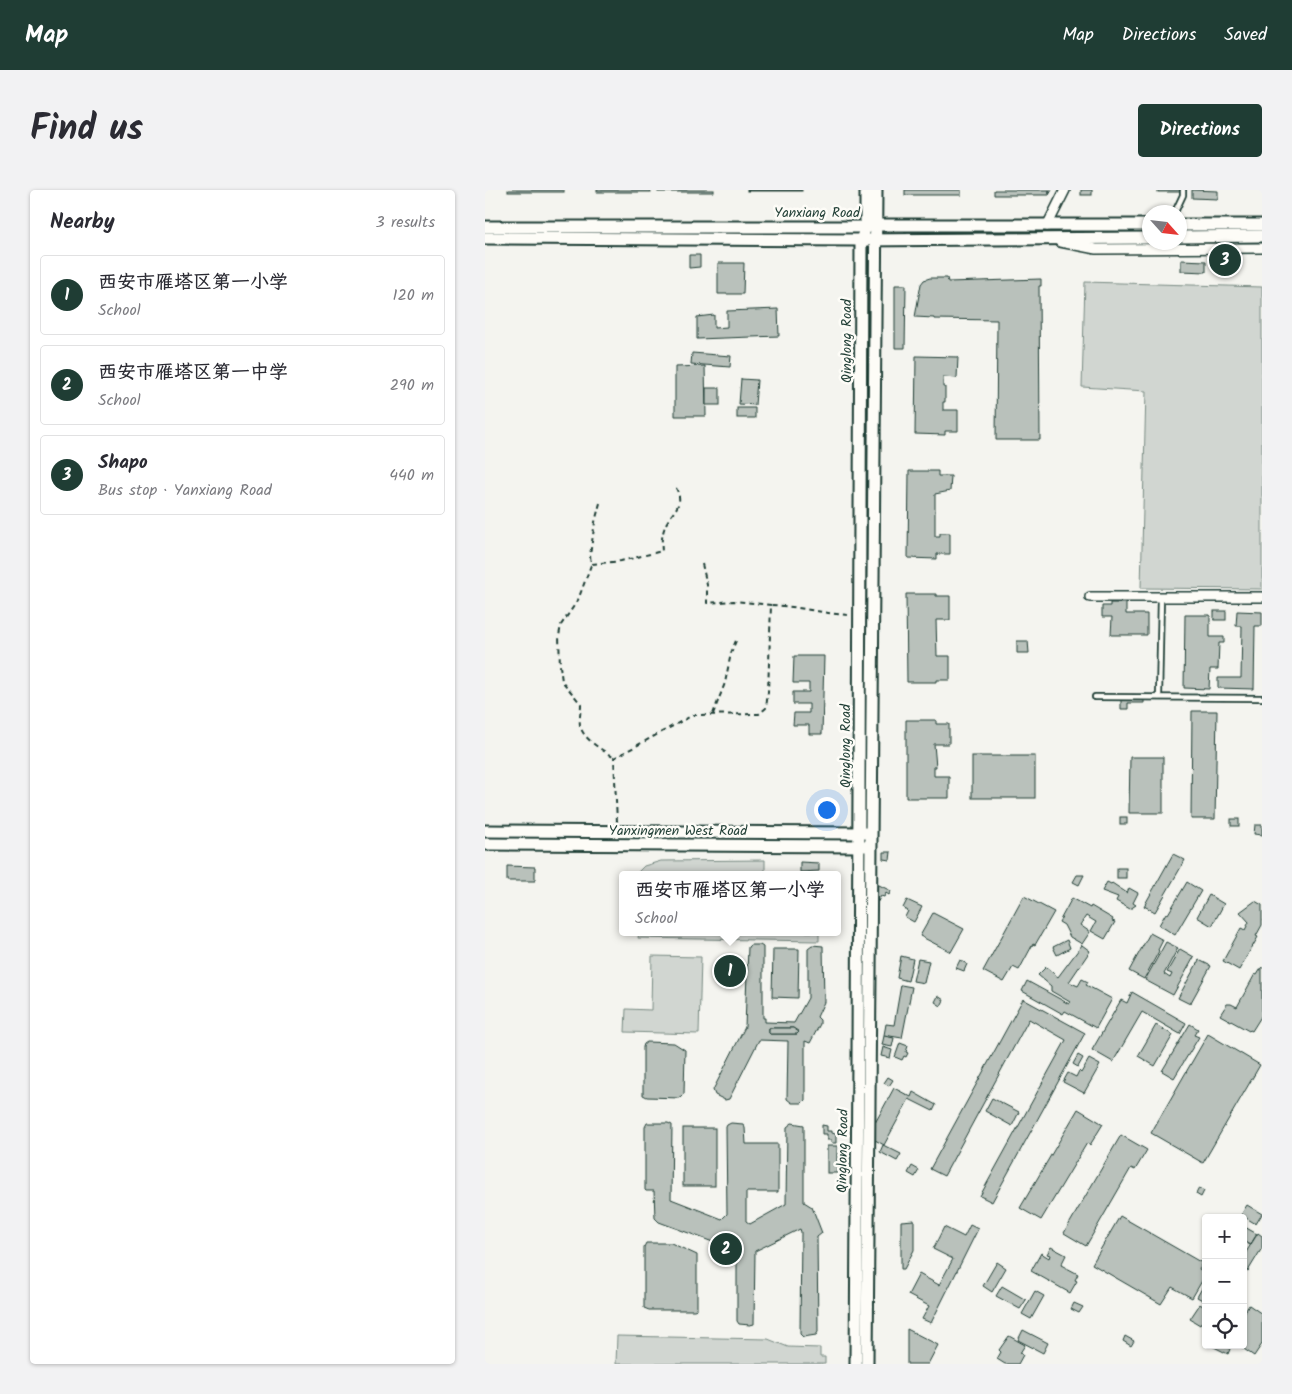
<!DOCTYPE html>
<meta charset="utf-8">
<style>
body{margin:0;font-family:Kalam,"LXGW WenKai TC",sans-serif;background:#f2f2f3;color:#2b2b33}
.controls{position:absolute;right:15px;bottom:15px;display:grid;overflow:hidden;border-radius:5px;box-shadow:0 1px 4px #0004}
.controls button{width:45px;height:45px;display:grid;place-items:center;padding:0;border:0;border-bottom:1px solid #e1e1e2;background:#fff;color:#2b2b33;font:25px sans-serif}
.compass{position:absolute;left:657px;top:15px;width:45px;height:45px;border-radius:50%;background:#fff;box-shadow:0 1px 4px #0004;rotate:117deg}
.you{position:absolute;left:341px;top:619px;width:18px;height:18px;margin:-12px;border:4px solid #fff;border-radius:50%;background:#1a73e8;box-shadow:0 0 0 8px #1a73e833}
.badge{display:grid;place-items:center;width:32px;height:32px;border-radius:50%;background:#1f3d34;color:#fff;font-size:16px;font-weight:700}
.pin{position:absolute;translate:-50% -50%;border:2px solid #fff;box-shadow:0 1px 5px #0006}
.popup{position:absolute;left:134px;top:681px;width:222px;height:65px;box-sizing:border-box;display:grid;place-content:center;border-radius:5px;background:#fff;filter:drop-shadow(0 1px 4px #0005);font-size:16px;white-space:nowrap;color:#7c7c81}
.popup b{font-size:19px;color:#2b2b33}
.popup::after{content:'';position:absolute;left:50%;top:100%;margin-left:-10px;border:10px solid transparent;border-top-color:#fff}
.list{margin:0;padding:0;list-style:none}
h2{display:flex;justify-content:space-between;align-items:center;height:65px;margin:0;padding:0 20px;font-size:21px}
h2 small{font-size:16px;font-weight:400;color:#7c7c81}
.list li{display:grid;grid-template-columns:32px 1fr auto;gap:15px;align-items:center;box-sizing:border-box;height:80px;margin:0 10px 10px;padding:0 10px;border:1px solid #e1e1e2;border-radius:5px}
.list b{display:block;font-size:19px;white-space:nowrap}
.list p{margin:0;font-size:16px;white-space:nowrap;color:#7c7c81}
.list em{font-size:16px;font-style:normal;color:#7c7c81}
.icon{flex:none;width:28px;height:28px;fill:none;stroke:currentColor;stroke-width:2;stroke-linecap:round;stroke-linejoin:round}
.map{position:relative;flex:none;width:777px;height:1174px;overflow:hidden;border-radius:5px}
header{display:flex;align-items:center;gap:30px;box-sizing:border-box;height:70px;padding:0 25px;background:#1f3d34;color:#fff}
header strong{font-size:24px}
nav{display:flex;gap:28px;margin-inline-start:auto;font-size:18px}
.intro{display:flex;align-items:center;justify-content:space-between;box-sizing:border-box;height:120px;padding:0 30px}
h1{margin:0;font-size:35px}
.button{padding:12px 22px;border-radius:5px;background:#1f3d34;color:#fff;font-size:18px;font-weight:700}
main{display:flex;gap:30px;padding:0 30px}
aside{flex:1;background:#fff;border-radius:5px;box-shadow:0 1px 4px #0004}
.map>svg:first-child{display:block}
.green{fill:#d1d6d1;stroke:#788a82}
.building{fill:#b9c1bb;stroke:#1f3d34;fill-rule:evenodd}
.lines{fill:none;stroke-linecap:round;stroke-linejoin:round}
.lane-casing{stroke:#1f3d34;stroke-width:8}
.street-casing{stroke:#1f3d34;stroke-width:12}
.secondary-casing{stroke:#1f3d34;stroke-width:15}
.path{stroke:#1f3d34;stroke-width:2;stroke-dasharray:5 4;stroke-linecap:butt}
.lane{stroke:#fdfcf7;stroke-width:4.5}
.street{stroke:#fdfcf7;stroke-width:9}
.secondary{stroke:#fdfcf7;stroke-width:11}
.labels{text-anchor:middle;stroke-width:5;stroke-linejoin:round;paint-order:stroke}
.street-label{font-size:14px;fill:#1f3d34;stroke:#fdfcf7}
</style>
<header>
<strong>Map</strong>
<nav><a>Map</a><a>Directions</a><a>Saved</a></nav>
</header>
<div class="intro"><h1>Find us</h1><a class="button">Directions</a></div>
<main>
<aside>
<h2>Nearby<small>3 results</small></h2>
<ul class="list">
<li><span class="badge">1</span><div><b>西安市雁塔区第一小学</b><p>School</p></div><em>120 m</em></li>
<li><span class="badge">2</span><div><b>西安市雁塔区第一中学</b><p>School</p></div><em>290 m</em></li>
<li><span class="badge">3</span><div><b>Shapo</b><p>Bus stop · Yanxiang Road</p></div><em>440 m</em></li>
</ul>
</aside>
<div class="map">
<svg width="777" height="1174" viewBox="0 0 777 1174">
<rect width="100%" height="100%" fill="#f4f4ef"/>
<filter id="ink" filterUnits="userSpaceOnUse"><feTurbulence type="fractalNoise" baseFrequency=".02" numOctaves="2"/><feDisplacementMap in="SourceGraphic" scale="10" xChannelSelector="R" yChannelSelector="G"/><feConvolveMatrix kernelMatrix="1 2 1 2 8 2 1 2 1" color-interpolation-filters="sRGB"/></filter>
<g filter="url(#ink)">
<g class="green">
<path d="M600,92L777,97V399L656,398L661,201L597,197Z"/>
<path d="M280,670V685H150L159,676L176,671Z"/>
<path d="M154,742H334V751L153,748Z"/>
<path d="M167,766L216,767L214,844L140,842L141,819L166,820Z"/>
<path d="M132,1146L283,1149L303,1157L335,1158V1167H340V1174H131Z"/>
</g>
<g class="building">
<rect x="23" y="0" width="56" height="2"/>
<rect x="112" y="0" width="54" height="2"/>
<rect x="173" y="0" width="56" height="2"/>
<rect x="262" y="0" width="55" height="1"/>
<rect x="420" y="0" width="56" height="5"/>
<path d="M509,0H564V4V0H567L564,5H509Z"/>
<rect x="596" y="0" width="11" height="5"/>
<rect x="673" y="0" width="24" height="2"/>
<path d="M707,0L733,1V9L707,8Z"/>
<path d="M204,65H215V77L204,78Z"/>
<path d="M696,70L721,71V82L696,81Z"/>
<path d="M233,73H259L258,104H233Z"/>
<path d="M445,88H462L463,92L556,89V96H554L555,250H511L512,130L449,129V128L430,127L436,94L439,90Z"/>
<path d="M410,95H421L420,158H410Z"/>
<path d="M293,119L294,146L212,149V127L229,125V138L242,137V121Z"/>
<path d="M207,163L246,166L245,177L206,174Z"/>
<path d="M431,166L473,167L472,188L458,187V197H460V212H458V220H473V241H460V245L430,244Z"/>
<path d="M220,176L221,226H190V177Z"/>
<path d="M256,189L272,190L270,215L254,214Z"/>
<rect x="221" y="198" width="14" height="17"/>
<rect x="252" y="218" width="18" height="10"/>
<path d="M424,281H453V286H466L465,301L450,304V346H455V343H465V364H452V369L423,368Z"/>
<path d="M421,404H451V406H465V430H451L452,466H465V490H451V492H422Z"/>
<path d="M625,413H641V424H662V445H626L627,427H617V416H625Z"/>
<rect x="729" y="421" width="12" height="9"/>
<path d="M752,421L777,422V436H770L769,499L733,498V488H756L757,436H751Z"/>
<path d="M700,425H725V447H739V453H734L733,479H725L724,499L699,498Z"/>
<path d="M532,451H543L544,463H532Z"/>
<path d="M309,466H339L337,544H324V535H308L309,523H324V514H308V502H324V493H308Z"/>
<path d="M636,507H659V513H643V519H636Z"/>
<path d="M707,521H732L730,629H706Z"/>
<path d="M421,530H451V534H464V554H449L451,577H449V586H464V608H421Z"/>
<rect x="487" y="566" width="63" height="42"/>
<path d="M645,567H678V623H644Z"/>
<rect x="635" y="627" width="7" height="7"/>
<rect x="746" y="629" width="8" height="7"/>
<path d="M770,635H777V645L769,644Z"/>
<path d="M398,662H406L405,670L398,669Z"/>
<path d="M688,664L700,670L670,722L659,716Z"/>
<path d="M315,672L334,673V681L315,682Z"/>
<path d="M22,676L50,677V691H22Z"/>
<rect x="632" y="678" width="9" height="10"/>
<path d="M592,685H599L594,695L588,692Z"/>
<path d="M622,692L626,694L627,693L642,703L644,698L653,703L648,713L651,715L645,719L631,711L633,707L617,701Z"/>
<path d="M702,692L716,701L690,745L674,735L681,723L683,724Z"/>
<path d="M390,693L406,701L404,705L401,703L399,707L396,706L391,715L381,710Z"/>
<path d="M724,705L739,714L727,736L712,727Z"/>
<path d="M539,706L569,722L550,755L548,754L534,780L528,777L519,792L498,781Z"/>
<path d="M587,708L605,718L606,716L628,729L627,731L630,732L620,749L606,741L611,732L601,726L595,735L605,742L597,754L585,747L579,735L574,732Z"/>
<path d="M422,710L437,717L429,732L420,727L423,721L418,718Z"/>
<path d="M770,711L777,715V735L771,746L773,747L754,780L738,771L756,738L760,740L764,732L755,722Z"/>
<path d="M448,723L479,739L466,762L435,746Z"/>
<path d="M665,743L678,750L673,760L674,761L659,789L644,781Z"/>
<path d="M582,750L585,758L572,765L568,757Z"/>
<path d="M681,752L693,758L679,784L685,788L687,784L682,782L695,759L709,767L688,805L660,790Z"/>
<path d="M265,755H275L278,757V828H280V832L309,833L323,808V758L327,755L338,756L339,812L332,827L335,830V834L325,853L320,851V910L317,913H307L302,909L303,851L274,850L244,909L240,910L230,905L228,900L260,837L263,757ZM284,838H308L314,842L312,844H285L284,843Z"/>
<path d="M597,755L605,761L584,792L593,796L597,789L603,792L601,795L627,809L611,838L580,821L578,824L537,801L542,791L584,814L585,812L566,801V796L553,785L561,777L573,787Z"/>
<path d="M288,759H314L313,808L287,807Z"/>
<path d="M416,766L428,769L423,791L412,788Z"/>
<path d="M433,769L444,771L439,793L428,791Z"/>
<path d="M475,770L482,774L479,781L471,778Z"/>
<path d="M714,770L726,776L705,814L693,808Z"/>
<path d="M777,777V825L767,841L765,840L764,841L735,825L742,814H746L752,817L770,784L772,785Z"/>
<path d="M416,795L427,797L417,848L399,845L401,834L409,835Z"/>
<path d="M647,802L701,833L695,844L657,822L628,872L607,860L636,810L642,813Z"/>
<path d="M453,806L459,810L456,816L450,812Z"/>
<path d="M538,809L600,843L507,1012L495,1006L581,850L544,829L459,986L445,979Z"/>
<path d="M705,834L713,839L709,845L714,847L689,888L677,881Z"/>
<path d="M671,835L688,845L670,876L653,866Z"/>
<path d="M284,838H308L314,842L312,844H285L284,843Z"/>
<path d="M723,844L775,875L718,973L666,943Z"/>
<path d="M399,846L409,848L407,857L397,855Z"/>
<path d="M162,852L189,853L200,860L199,904L195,908L162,907L158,905V857L159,854Z"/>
<path d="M415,853L423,856L421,862L423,863L421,867L419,866L417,870L410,867Z"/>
<path d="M398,857L407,860L405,868L396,866Z"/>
<path d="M593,865L598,868L593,877L588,874Z"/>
<path d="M604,869L615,875L599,903L578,892L583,883L591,887L594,881L596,883Z"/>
<path d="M403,887L408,890L404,896L399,893Z"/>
<path d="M409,898L426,907L428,902L451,915L448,921L424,909L399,955L383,946Z"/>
<path d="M507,908L534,922L527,936L500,921Z"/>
<path d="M593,919L618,934L605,955L602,953L556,1030L535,1018Z"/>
<path d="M162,933H183L187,935L186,1009L237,1029L242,1024L241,937L242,935L246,933L258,934L260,938L261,954H293V1002H261V1031L265,1034L301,1014L302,937L307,933L319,935V1012L327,1017L337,1043L332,1047L333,1142L331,1145L318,1147L315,1144L316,1042L315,1039L270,1061L269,1134L265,1135L254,1134L252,1131V1061L174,1032L170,1028L169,1001H161L160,1000V937Z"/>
<path d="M337,935L342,936V941H346V943L351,944V953H346V950H342V944H337Z"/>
<rect x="198" y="938" width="32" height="58"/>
<path d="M636,945L662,960L650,980L646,978L601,1056L579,1043Z"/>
<path d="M398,955L416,964L412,971L395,962Z"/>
<rect x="342" y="956" width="10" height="27"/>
<path d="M427,976L434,980L430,987L423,983Z"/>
<path d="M714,998L719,1001L716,1007L711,1004Z"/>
<path d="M762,1015L777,1024L771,1034L756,1025Z"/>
<path d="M635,1026L717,1073L714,1079L721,1084L707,1108L687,1097L676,1114L607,1074Z"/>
<path d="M429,1030V1060L419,1079H416V1031Z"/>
<path d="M485,1035L493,1039L446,1133L437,1129L444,1116L423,1105L434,1084L454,1095L468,1069L448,1059L459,1037L479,1047Z"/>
<path d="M758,1036L772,1044L765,1055L758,1051Z"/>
<path d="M773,1043L777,1046V1058L763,1081L758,1078V1067Z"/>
<path d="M161,1053H186L212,1065V1119L209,1120H164L159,1118V1057Z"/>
<path d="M566,1057L581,1065L576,1075L593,1084L590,1090L592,1091L585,1103L546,1081L556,1063L564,1068L565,1065L562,1064Z"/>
<path d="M512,1072L521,1078L507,1102L498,1096Z"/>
<path d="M721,1091V1112L712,1107Z"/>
<path d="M517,1096L541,1110L535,1119L511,1106Z"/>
<path d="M550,1101L559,1106L546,1129L537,1124Z"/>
<path d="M589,1113L598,1117L594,1123L586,1119Z"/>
<path d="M715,1114L721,1118V1126L715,1135L705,1129Z"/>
<path d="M764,1115L777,1124V1154L769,1166L753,1155H758V1125Z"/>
<path d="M422,1139L453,1155L443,1174H422Z"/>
<path d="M538,1140L563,1153L558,1163L533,1150Z"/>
<path d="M524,1146L540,1155L535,1163L538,1165L533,1174H520L512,1169L516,1162L514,1160Z"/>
<path d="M640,1146L649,1151L646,1156L638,1151Z"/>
<path d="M739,1155L745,1159L743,1164L727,1156Z"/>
</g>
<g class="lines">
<defs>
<g id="lane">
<path d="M690,22L698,5V0"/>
<path d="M610,507L777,508"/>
<path d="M674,507L676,407"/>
</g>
<g id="street">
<path d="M562,36L580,0"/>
<path d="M575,52L611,59L777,58"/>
<path d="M605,407H777"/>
</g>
<g id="secondary">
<path d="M694,35H777"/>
<path d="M0,37H381L391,35H664"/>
<path d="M694,47L777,46"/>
<path d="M0,48L376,50L664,48"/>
<path d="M0,641L381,643"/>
<path d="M0,654L381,656"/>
<path d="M371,1174L373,867L376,50L381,37V0"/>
<path d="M382,1174L391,0"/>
</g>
</defs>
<use href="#lane" class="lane-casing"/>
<use href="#street" class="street-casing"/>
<use href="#secondary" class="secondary-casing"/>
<g class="path">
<path d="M115,313L110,332L105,365L106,375L93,410L76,435L74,446L75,476L77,491L96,514C96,521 94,528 95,535C98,550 117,559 129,568"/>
<path d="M107,374L136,371L177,361C176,352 177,343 181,334C188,320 200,315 191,298"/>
<path d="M217,374L222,395V413L249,411L286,415"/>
<path d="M228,524L240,493L246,463L252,448"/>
<path d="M132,632L129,568L208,525L274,524L281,518L283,502L286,415C313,416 338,424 365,425"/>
</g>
<use href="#lane" class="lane"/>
<use href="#street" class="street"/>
<use href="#secondary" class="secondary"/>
</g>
</g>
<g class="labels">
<g class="street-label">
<text x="332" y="27">Yanxiang Road</text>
<text transform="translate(361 151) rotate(-90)" y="5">Qinglong Road</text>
<text transform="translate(360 556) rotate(-90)" y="5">Qinglong Road</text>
<text x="193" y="645">Yanxingmen West Road</text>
<text transform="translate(357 961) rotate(-89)" y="5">Qinglong Road</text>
</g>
</g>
</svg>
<div class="controls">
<button>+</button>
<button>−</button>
<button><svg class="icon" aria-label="locate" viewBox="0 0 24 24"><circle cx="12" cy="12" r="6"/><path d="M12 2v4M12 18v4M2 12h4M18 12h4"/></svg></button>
</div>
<svg class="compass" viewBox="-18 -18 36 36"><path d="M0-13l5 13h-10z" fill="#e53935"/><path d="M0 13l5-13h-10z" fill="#7c7c81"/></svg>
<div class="you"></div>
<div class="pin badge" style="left:245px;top:781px">1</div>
<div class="popup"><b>西安市雁塔区第一小学</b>School</div>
<div class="pin badge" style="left:241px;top:1059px">2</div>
<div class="pin badge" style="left:740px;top:70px">3</div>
</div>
</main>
